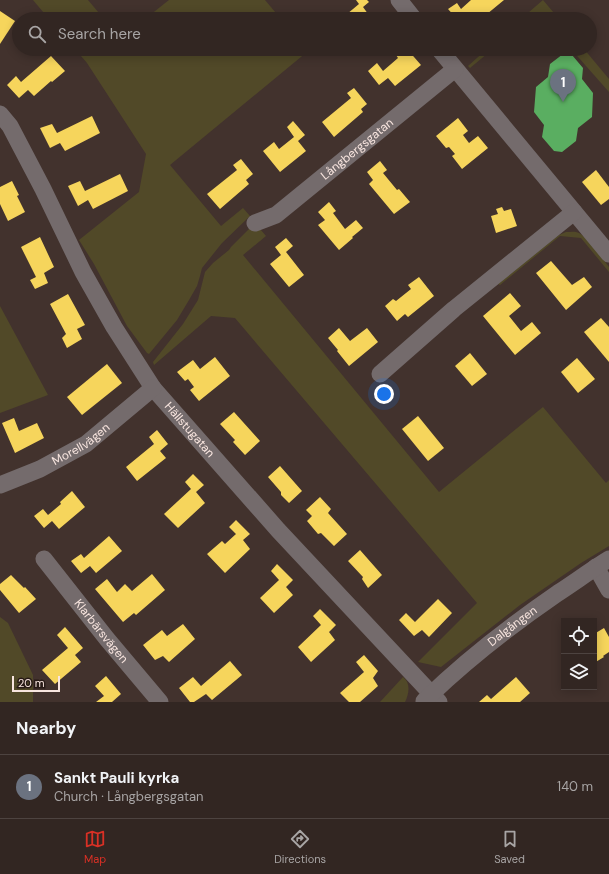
<!DOCTYPE html>
<meta charset="utf-8">
<style>
body{margin:0;font-family:"DM Sans",sans-serif;background:#3d322f;color:#f1f3f6}
.controls{position:absolute;right:12px;bottom:12px;display:grid;overflow:hidden;border-radius:0px;box-shadow:0 2px 10px #0003}
.controls button{width:36px;height:36px;display:grid;place-items:center;padding:0;border:0;border-bottom:1px solid #4d4340;background:#322622;color:#f1f3f6;font:20px sans-serif}
.scale{position:absolute;left:12px;bottom:10px;width:48px;box-sizing:border-box;padding-left:4px;border:2px solid #f8e5df;border-top:0;font-size:11px;line-height:14px;white-space:nowrap;color:#f8e5df;-webkit-text-stroke:3px #271a16;paint-order:stroke}
.you{position:absolute;left:384px;top:394px;width:14px;height:14px;margin:-10px;border:3px solid #fff;border-radius:50%;background:#1a73e8;box-shadow:0 0 0 6px #1a73e833}
.badge{display:grid;place-items:center;width:26px;height:26px;border-radius:50%;background:#d93025;color:#fff;font-size:13px;font-weight:700}
.pin{position:absolute;translate:-50% -33px;filter:drop-shadow(0 1px 2px #0008)}
.pin::after{content:'';position:absolute;top:21px;width:14px;height:12px;background:inherit;clip-path:polygon(0 0,100% 0,50% 100%)}
.list{margin:0;padding:0;list-style:none}
h2{display:flex;justify-content:space-between;align-items:center;height:52px;margin:0;padding:0 16px;font-size:17px}
h2 small{font-size:13px;font-weight:400;color:#a8a5a5}
.list li{display:grid;grid-template-columns:26px 1fr auto;gap:12px;align-items:center;box-sizing:border-box;height:64px;padding:0 16px;border-top:1px solid #4d4340}
.list b{display:block;font-size:15px;white-space:nowrap}
.list p{margin:0;font-size:13px;white-space:nowrap;color:#a8a5a5}
.list em{font-size:13px;font-style:normal;color:#a8a5a5}
.icon{flex:none;width:22px;height:22px;fill:none;stroke:currentColor;stroke-width:2;stroke-linecap:round;stroke-linejoin:round}
.map{position:relative;flex:none;width:609px;height:702px;overflow:hidden}
.search{position:absolute;background:#322622;box-shadow:0 2px 10px #0003;left:12px;right:12px;top:12px;height:44px;display:flex;align-items:center;gap:10px;box-sizing:border-box;padding:0 14px;border-radius:22px;color:#a8a5a5;font-size:15px}
.sheet{height:116px;background:#322622}
nav{display:flex;justify-content:space-around;align-items:center;box-sizing:border-box;height:56px;border-top:1px solid #4d4340;background:#322622;font-size:11px;color:#a8a5a5}
nav a{display:grid;justify-items:center;gap:2px}
nav .on{color:#d93025}
.map>svg:first-child{display:block}
.green{fill:#514928}
.homes{fill:#f6d55c}
.public{fill:#5aae61}
.lines{fill:none;stroke-linecap:round;stroke-linejoin:round}
.minor{stroke:#746b6c;stroke-width:17}
.labels{text-anchor:middle;stroke-width:4;stroke-linejoin:round;paint-order:stroke}
.street-label{font-size:12px;fill:#f8e5df;stroke:#271a16}
</style>
<div class="map">
<svg width="609" height="702" viewBox="0 0 609 702">
<rect width="100%" height="100%" fill="#42322d"/>
<g class="green">
<path d="M33,0H88L104,19H49Z"/>
<path d="M169,0H265L281,19H145Z"/>
<path d="M543,0L559,19H545L539,12L530,19H521Z"/>
<path d="M75,49H305L307,52L170,165L221,226L243,208L250,216L222,243L202,268L200,276L197,286L189,300L177,320L149,354L147,353L127,326L94,264L79,240L139,192L146,154L87,63Z"/>
<path d="M487,49H493L470,68L468,66Z"/>
<path d="M571,49H584L609,79V92Z"/>
<path d="M255,223L266,236L243,255L439,492L543,407L606,483L609,480V546L581,563L520,605L441,667L418,662L477,603L235,318L211,316L154,365L153,362L183,324L198,300L205,272L213,263L229,250L231,247Z"/>
<path d="M566,232C571,232 575,231 579,233C588,237 602,258 609,267V272L581,238L560,236L500,285L498,284L559,235Z"/>
<path d="M0,306L48,395L0,413Z"/>
<path d="M0,617L8,623L33,675V702H0Z"/>
<path d="M403,677C411,683 409,694 405,702H380Z"/>
</g>
<g class="homes">
<path d="M356,0H367L369,2L363,7L371,18L370,19H341L359,4Z"/>
<path d="M471,0H504L481,19H470L468,17L465,19H457L448,9L457,3L461,9Z"/>
<path d="M0,11L15,21L0,44Z"/>
<path d="M403,49H407L421,65L395,86L388,78L379,85L368,71L377,63L383,71L398,58L396,55Z"/>
<path d="M51,56L65,71L52,82L51,81L34,96L28,90L19,98L7,85L16,76L21,82Z"/>
<path d="M354,88L367,104L361,109L363,112L334,137L322,122L351,98L347,93Z"/>
<path d="M92,116L100,133L65,151L60,143L50,148L40,128L52,124L57,133Z"/>
<path d="M458,118L468,131L463,135L469,143L478,136L488,148L462,169L452,156L455,154L449,147L446,148L436,136Z"/>
<path d="M293,121L305,135L298,141L306,151L280,172L263,151L274,142L279,149L294,137L287,127Z"/>
<path d="M241,159L253,174L246,180L249,184L220,209L207,194L237,170L233,165Z"/>
<path d="M380,161L387,170L383,173L397,190L399,189L410,202L394,214L369,184L373,180L367,172Z"/>
<path d="M596,170L609,187V199L601,205L582,182Z"/>
<path d="M120,174L128,191L93,209L88,200L78,206L68,186L80,181L85,191Z"/>
<path d="M12,181L19,195L17,196L25,212L8,221L0,204V187Z"/>
<path d="M329,202L336,211L333,213L345,229L356,220L363,228L352,237L353,238L339,250L318,225L325,220L318,212Z"/>
<path d="M502,207L504,211L511,209L517,226L496,233L491,216L498,214L496,209Z"/>
<path d="M40,237L54,267L44,273L48,283L35,289L30,280L36,277L21,247Z"/>
<path d="M286,238L293,246L286,252L304,275L289,287L270,264L281,255L275,247Z"/>
<path d="M551,261L572,285L584,277L592,287L566,310L536,273Z"/>
<path d="M419,277L434,296L408,317L405,314L397,321L385,306L393,299L396,301L411,289L408,285Z"/>
<path d="M510,293L521,306L509,316L521,331L532,322L541,333L515,355L483,316Z"/>
<path d="M68,294L85,325L77,329L82,339L67,348L62,338L66,334L50,304Z"/>
<path d="M601,318L609,327V362L584,332Z"/>
<path d="M339,328L350,341L367,328L378,342L349,366L337,351L338,350L328,338Z"/>
<path d="M470,353L487,374L472,386L455,366Z"/>
<path d="M215,357L230,376L199,401L190,390L194,387L188,379L185,381L177,372L193,360L200,369Z"/>
<path d="M577,358L595,379L578,393L561,372Z"/>
<path d="M107,364L122,383L82,415L67,397Z"/>
<path d="M234,412L260,441L245,455L233,442L235,440L220,424Z"/>
<path d="M418,416L444,448L428,461L402,429Z"/>
<path d="M14,418L19,431L37,423L44,438L15,453L2,423Z"/>
<path d="M157,430L168,444L160,451L166,458L137,481L126,467L154,444L149,437Z"/>
<path d="M280,466L302,491L289,503L281,495V492L268,477Z"/>
<path d="M193,474L204,485L196,492L205,503L178,528L164,514L191,489L185,482Z"/>
<path d="M72,491L85,507L59,529L52,521L44,528L34,516L43,509L48,515L61,504L60,502Z"/>
<path d="M320,497L331,509L328,513L347,534L334,546L321,533L318,534L307,521L312,516L306,510Z"/>
<path d="M236,520L250,534L243,540L250,549L225,573L207,554L222,541L225,544L236,534L229,527Z"/>
<path d="M109,536L122,551L96,573L90,566L81,573L71,561L81,554L84,558Z"/>
<path d="M360,550L382,575L368,588L362,579L363,577L348,561Z"/>
<path d="M277,564L293,580L286,587L293,595L274,613L260,598L279,580L271,571Z"/>
<path d="M152,574L165,590L136,615L134,613L123,622L95,589L107,579L117,592L125,584L132,591Z"/>
<path d="M11,575L24,588L25,587L36,599L19,613L0,590V584Z"/>
<path d="M438,599L452,613L429,637L422,630L414,636L399,620L406,613L415,622Z"/>
<path d="M320,609L336,625L329,632L335,640L311,662L298,647L321,625L313,616Z"/>
<path d="M183,624L195,639L169,662L163,656L155,660L143,645L162,630L167,636Z"/>
<path d="M65,627L83,648L75,655L81,662L55,684L42,670L68,648L57,635Z"/>
<path d="M604,628L609,637V652L603,656L604,657L594,663V634Z"/>
<path d="M364,655L378,671L373,678L378,686L360,702H349L340,693L364,672L356,662Z"/>
<path d="M230,661L242,675L212,700L206,694L194,702H190L179,688L193,677L201,686Z"/>
<path d="M106,676L121,694L112,702H96L104,696L95,686Z"/>
<path d="M516,677L530,693L520,702H479L487,695L491,699Z"/>
</g>
<path class="public" d="M563,54L572,55L583,68L582,79L593,93L592,117L578,128L576,141L562,152L554,151L542,137L544,125L534,112L536,87L548,77L550,64Z"/>
<g class="lines">
<g class="minor">
<path d="M399,0L414,19"/>
<path d="M439,49L609,254"/>
<path id="s1" d="M0,114L10,126L43,189L83,272L114,327L153,388L278,530L439,702"/>
<path id="s2" d="M255,223L276,215L455,69"/>
<path d="M380,374L454,309L574,212"/>
<path id="s3" d="M0,485L40,469L86,444L153,388"/>
<path id="s4" d="M44,559L107,639L160,702"/>
<path d="M596,567L609,590"/>
<path id="s5" d="M424,701C465,661 510,626 558,593C575,582 591,570 609,559"/>
</g>
</g>
<g class="labels">
<g class="street-label">
<text dy="4" stroke="none"><textPath href="#s2" startOffset="127">Långbergsgatan</textPath></text>
<text dy="4" stroke="none"><textPath href="#s1" startOffset="370">Hällstugatan</textPath></text>
<text dy="4" stroke="none"><textPath href="#s3" startOffset="91">Morellvägen</textPath></text>
<text dy="4" stroke="none"><textPath href="#s5" startOffset="116">Dalgången</textPath></text>
<text dy="4" stroke="none"><textPath href="#s4" startOffset="92">Klarbärsvägen</textPath></text>
</g>
</g>
</svg>
<div class="controls">
<button><svg class="icon" aria-label="locate" viewBox="0 0 24 24"><circle cx="12" cy="12" r="6"/><path d="M12 2v4M12 18v4M2 12h4M18 12h4"/></svg></button>
<button><svg class="icon" aria-label="layers" viewBox="0 0 24 24"><path d="M12 4l9 5-9 5-9-5zM3 14l9 5 9-5"/></svg></button>
</div>
<div class="scale">20 m</div>
<div class="you"></div>
<div class="pin badge" style="left:563px;top:102px;background:#6b7280">1</div>
<div class="search"><svg class="icon" aria-label="search" viewBox="0 0 24 24"><circle cx="10" cy="10" r="6"/><path d="M15 15l6 6"/></svg>Search here</div>
</div>
<section class="sheet">
<h2>Nearby<small></small></h2>
<ul class="list">
<li><span class="badge" style="background:#6b7280">1</span><div><b>Sankt Pauli kyrka</b><p>Church · Långbergsgatan</p></div><em>140 m</em></li>
</ul>
</section>
<nav>
<a class="on"><svg class="icon" aria-label="map" viewBox="0 0 24 24"><path d="M3 6l6-2 6 2 6-2v14l-6 2-6-2-6 2zM9 4v14M15 6v14"/></svg>Map</a>
<a><svg class="icon" aria-label="directions" viewBox="0 0 24 24"><path d="M12 3l9 9-9 9-9-9zM9 14v-3h6M13 9l2 2-2 2"/></svg>Directions</a>
<a><svg class="icon" aria-label="saved" viewBox="0 0 24 24"><path d="M7 4h10v16l-5-4-5 4z"/></svg>Saved</a>
</nav>
